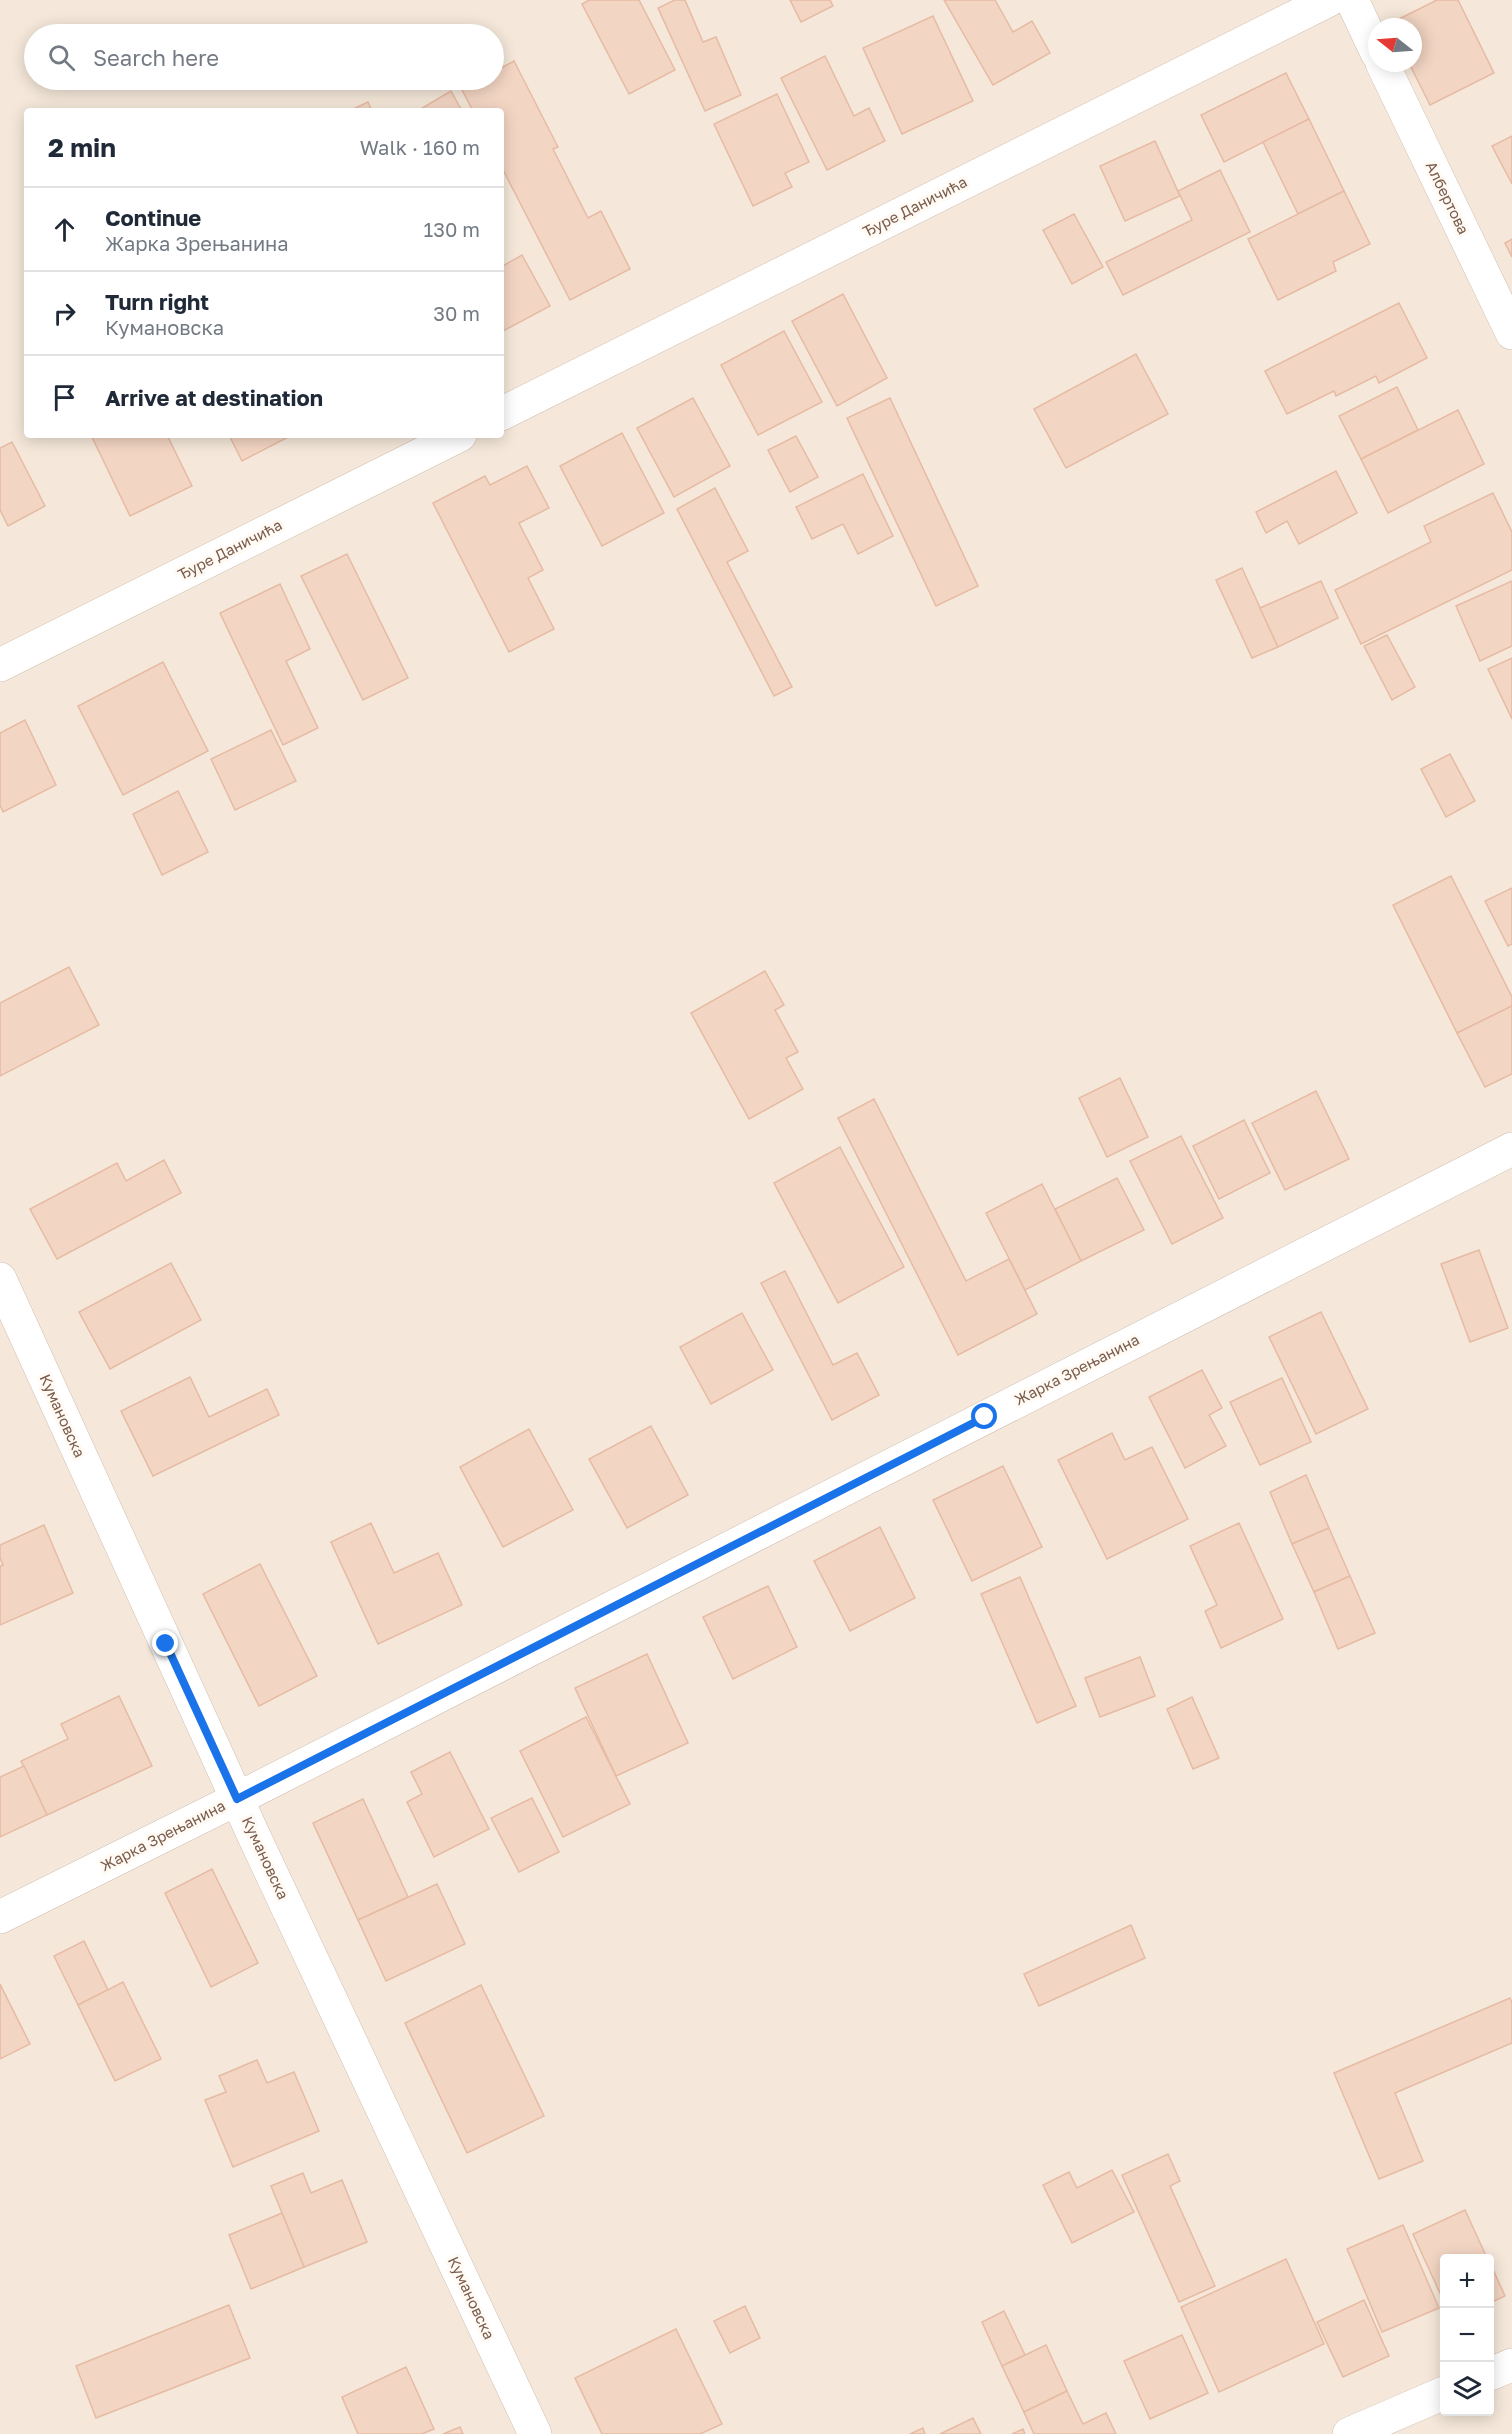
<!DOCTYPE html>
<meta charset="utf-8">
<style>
body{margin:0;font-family:"Golos Text",sans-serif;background:#f2f2f3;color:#1f2937}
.controls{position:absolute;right:18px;bottom:18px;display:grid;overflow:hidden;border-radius:6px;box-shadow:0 3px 15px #0003}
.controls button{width:54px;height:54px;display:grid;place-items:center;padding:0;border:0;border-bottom:2px solid #e0e1e3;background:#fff;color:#1f2937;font:30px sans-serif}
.compass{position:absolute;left:1368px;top:18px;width:54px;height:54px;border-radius:50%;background:#fff;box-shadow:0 3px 15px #0003;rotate:287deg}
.stop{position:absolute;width:18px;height:18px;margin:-14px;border:4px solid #1a73e8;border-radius:50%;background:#fff}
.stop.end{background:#1a73e8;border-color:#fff;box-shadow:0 2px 6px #0008}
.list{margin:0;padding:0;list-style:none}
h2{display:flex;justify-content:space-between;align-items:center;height:78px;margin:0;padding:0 24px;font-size:26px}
h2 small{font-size:20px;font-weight:400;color:#747a83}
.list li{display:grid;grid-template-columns:39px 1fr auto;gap:18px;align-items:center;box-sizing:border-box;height:84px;padding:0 24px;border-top:2px solid #e0e1e3}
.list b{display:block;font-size:22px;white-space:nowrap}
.list p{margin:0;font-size:20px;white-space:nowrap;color:#747a83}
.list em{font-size:20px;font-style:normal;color:#747a83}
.icon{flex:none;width:33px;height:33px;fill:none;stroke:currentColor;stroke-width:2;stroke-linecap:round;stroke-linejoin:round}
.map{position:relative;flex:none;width:1512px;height:2434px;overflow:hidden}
.search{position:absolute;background:#fff;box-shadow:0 3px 15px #0003;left:24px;top:24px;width:480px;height:66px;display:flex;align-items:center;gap:15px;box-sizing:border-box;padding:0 21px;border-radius:33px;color:#747a83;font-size:22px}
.panel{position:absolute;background:#fff;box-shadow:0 3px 15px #0003;left:24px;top:108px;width:480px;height:330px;border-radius:6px}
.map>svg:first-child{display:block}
.residential{fill:#f5e8da;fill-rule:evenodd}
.building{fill:#f3d5c3;stroke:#e6bba3;stroke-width:1.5}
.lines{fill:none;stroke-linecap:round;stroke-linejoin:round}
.minor-casing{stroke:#d1beb0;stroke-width:34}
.minor{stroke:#fff;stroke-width:33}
.route{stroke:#1a73e8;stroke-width:8}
.labels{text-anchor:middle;stroke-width:6;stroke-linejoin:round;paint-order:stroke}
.street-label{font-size:15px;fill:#7a5c4d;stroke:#fffaf3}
</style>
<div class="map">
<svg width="1512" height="2434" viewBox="0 0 1512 2434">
<rect width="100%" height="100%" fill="#fdf6ec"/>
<path class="residential" d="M0,0H1512V2434H0ZM1377,27H1413V63H1377ZM34,34H494V80H34ZM27,111H501V435H27ZM1444,2258H1490V2412H1444Z"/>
<g class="building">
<path d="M589,0H639L675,70L629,94L582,4Z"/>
<path d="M675,0H685L703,42L716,37L741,95L705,111L658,8Z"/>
<path d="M790,0H830L833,6L801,22Z"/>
<path d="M944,0H995L1013,32L1032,21L1050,53L993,85Z"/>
<path d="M1437,0H1458L1494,73L1430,105L1409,63H1413V27H1390L1389,24Z"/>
<path d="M933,16L973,101L902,134L863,48Z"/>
<path d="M825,56L854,116L869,108L885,141L827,170L781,78Z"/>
<path d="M514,61L558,147L553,149L588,218L601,211L630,269L570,300L501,166V111H473L461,88L479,80H494V72Z"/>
<path d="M1286,73L1309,119L1224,162L1201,115Z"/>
<path d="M451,91L462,111H420L419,110Z"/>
<path d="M777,94L809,162L785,173L792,187L753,206L714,124Z"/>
<path d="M368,102L372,111H349Z"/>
<path d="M1309,119L1344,191L1298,214L1263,142Z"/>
<path d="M1512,136V184L1492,146Z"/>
<path d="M1155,141L1180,196L1125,221L1100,166Z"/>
<path d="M1220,170L1250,232L1123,295L1106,262L1192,220L1178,191Z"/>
<path d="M1344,191L1370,244L1333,262L1336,271L1278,300L1248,239Z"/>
<path d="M1074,214L1103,267L1072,284L1043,230Z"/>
<path d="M1512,239V257L1505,243Z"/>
<path d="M522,255L550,306L501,332V267Z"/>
<path d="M843,294L887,378L837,406L792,321Z"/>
<path d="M1399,303L1427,358L1379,383L1376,376L1336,396L1334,391L1287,414L1265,371Z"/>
<path d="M784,331L822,402L758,435L721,365Z"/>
<path d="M1136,354L1168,414L1066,468L1034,409Z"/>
<path d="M1397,387L1418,430L1361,459L1339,416Z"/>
<path d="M693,398L730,466L674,497L637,428Z"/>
<path d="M890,398L978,586L936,606L847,418Z"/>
<path d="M1458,410L1484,464L1388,513L1361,459Z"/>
<path d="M622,433L664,513L602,546L560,466Z"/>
<path d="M91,435H167L192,486L130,516Z"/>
<path d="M229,435H292L242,461Z"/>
<path d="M796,436L818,477L790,492L768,450Z"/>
<path d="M12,442L45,506L8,526L0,510V448Z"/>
<path d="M527,466L549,508L519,523L543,570L528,578L554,629L509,652L433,503L485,476L490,485Z"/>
<path d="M1336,471L1357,513L1299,544L1287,521L1266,533L1256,512Z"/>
<path d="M863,474L893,536L858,554L843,524L812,539L796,507Z"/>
<path d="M715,488L748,551L727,562L792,687L774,696L677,509Z"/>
<path d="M1493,493L1512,532V570L1361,644L1335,590L1431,542L1424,526Z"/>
<path d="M347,554L408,678L363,700L301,576Z"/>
<path d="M1242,568L1278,647L1252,658L1216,580Z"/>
<path d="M1321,581L1338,618L1278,647L1260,608Z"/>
<path d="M1512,581V646L1480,661L1456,606Z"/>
<path d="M280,584L310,649L286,661L318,728L283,745L220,613Z"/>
<path d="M1387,635L1415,687L1392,700L1364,646Z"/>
<path d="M1512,658V719L1488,669Z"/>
<path d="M163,662L208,751L123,795L78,706Z"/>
<path d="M25,720L56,785L3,812L0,805V733Z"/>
<path d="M271,730L296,781L235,810L211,759Z"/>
<path d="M1450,754L1475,801L1446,817L1421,769Z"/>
<path d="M178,791L208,852L162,875L133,814Z"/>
<path d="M1451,876L1512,997V1006L1457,1033L1393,905Z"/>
<path d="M1512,888V944L1508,946L1485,901Z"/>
<path d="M69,967L99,1025L0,1076V1003Z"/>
<path d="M765,971L784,1005L775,1010L798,1052L786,1058L803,1089L749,1119L691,1013Z"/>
<path d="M1512,1006V1074L1485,1087L1457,1033Z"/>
<path d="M1120,1078L1148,1137L1107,1157L1079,1098Z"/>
<path d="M1316,1091L1349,1159L1285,1190L1252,1123Z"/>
<path d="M874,1099L966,1281L1009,1259L1037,1314L958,1355L838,1118Z"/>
<path d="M1244,1120L1270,1173L1219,1199L1193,1146Z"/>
<path d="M1181,1136L1223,1218L1172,1244L1130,1161Z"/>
<path d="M840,1147L904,1267L838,1303L774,1183Z"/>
<path d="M164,1160L181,1193L57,1259L30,1209L117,1163L126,1181Z"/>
<path d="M1117,1178L1144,1230L1081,1261L1055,1209Z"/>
<path d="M1042,1184L1081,1261L1025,1290L986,1213Z"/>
<path d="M1479,1250L1508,1328L1470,1342L1441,1264Z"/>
<path d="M171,1263L201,1320L110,1369L79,1312Z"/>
<path d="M785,1271L833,1365L857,1353L879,1395L832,1420L761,1283Z"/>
<path d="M1321,1312L1368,1409L1316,1434L1269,1337Z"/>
<path d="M742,1313L773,1370L711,1404L680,1347Z"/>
<path d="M1202,1370L1222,1408L1209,1415L1226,1446L1185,1468L1149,1397Z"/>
<path d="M190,1377L209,1417L267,1389L279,1415L153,1476L121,1411Z"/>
<path d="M1282,1378L1311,1442L1260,1465L1230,1402Z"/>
<path d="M651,1426L688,1495L627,1528L589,1459Z"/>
<path d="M529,1429L573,1510L503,1547L460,1467Z"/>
<path d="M1112,1433L1125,1460L1152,1447L1188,1519L1107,1559L1058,1460Z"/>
<path d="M1003,1466L1042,1547L972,1581L933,1500Z"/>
<path d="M1306,1475L1329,1528L1292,1544L1270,1492Z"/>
<path d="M371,1523L394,1573L438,1553L462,1605L378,1644L331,1542Z"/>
<path d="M1239,1523L1283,1619L1221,1648L1205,1611L1217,1605L1190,1546Z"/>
<path d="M44,1525L73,1593L0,1625V1566L3,1565L0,1558V1545Z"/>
<path d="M880,1527L915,1598L850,1631L814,1561Z"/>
<path d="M1329,1528L1350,1576L1314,1592L1292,1544Z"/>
<path d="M260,1564L317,1676L259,1706L203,1594Z"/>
<path d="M1350,1576L1375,1633L1338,1649L1314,1592Z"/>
<path d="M1020,1577L1076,1706L1037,1723L981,1594Z"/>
<path d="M768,1586L797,1647L733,1679L703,1617Z"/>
<path d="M647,1654L688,1743L616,1776L575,1688Z"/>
<path d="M1140,1657L1155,1696L1100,1717L1085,1678Z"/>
<path d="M119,1696L152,1766L47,1815L21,1761L68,1739L61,1724Z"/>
<path d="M1192,1697L1219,1758L1193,1769L1167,1709Z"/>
<path d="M586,1717L630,1804L563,1837L520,1751Z"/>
<path d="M450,1752L489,1829L434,1857L407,1802L422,1794L411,1772Z"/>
<path d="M24,1766L47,1815L0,1837V1777Z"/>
<path d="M532,1798L559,1852L519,1872L491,1818Z"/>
<path d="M363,1799L408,1897L358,1920L313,1823Z"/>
<path d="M212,1869L258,1963L211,1987L165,1893Z"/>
<path d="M437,1884L465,1944L386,1981L358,1920Z"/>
<path d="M1131,1925L1145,1958L1039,2006L1024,1974Z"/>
<path d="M84,1941L108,1990L78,2005L54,1956Z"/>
<path d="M123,1982L161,2059L115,2081L78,2005Z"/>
<path d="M0,1984L30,2044L0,2059Z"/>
<path d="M481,1985L544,2116L467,2153L405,2023Z"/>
<path d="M1510,1998L1512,2003V2043L1395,2093L1423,2161L1379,2179L1334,2073Z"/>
<path d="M257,2060L267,2083L294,2072L319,2131L233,2167L205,2100L226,2092L219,2076Z"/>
<path d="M1168,2154L1180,2181L1170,2186L1215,2286L1179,2302L1122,2175Z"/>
<path d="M1112,2170L1134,2212L1072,2243L1043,2185L1069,2172L1077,2188Z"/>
<path d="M303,2173L311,2193L342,2180L367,2242L304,2267L271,2186Z"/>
<path d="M1465,2210L1487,2258H1444V2302L1413,2234Z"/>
<path d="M282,2213L304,2267L251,2289L229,2235Z"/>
<path d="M1403,2225L1439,2308L1382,2332L1347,2249Z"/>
<path d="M1286,2259L1324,2344L1219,2392L1181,2307Z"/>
<path d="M1490,2263L1505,2296L1490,2303Z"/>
<path d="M1364,2300L1389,2356L1343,2377L1317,2322Z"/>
<path d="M229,2305L250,2358L96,2418L76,2366Z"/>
<path d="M745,2306L760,2338L730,2353L714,2321Z"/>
<path d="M1004,2311L1025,2355L1002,2366L982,2322Z"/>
<path d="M676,2329L722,2424L700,2434H602L575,2378Z"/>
<path d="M1182,2335L1208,2393L1150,2419L1124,2361Z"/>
<path d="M1046,2345L1067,2391L1024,2412L1002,2366Z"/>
<path d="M406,2367L434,2429L422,2434H358L342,2397Z"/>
<path d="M1067,2391L1083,2424L1106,2413L1116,2434H1034L1024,2412Z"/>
<path d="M973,2418L981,2434H940Z"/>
<path d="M460,2427L463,2434H443Z"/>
<path d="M923,2428L925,2434H910Z"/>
<path d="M1023,2429L1025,2434H1012Z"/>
</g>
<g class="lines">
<defs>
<g id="minor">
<path d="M1352,0L1377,53"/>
<path d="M1382,63L1512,333"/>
<path d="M501,414L1329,0"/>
<path d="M0,665L460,435"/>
<path d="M0,1279L253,1834L535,2434"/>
<path d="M0,1917L237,1799L1512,1149"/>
<path d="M1490,2374L1512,2365"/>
<path d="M1349,2434L1444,2393"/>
</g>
</defs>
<use href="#minor" class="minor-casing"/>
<use href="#minor" class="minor"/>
</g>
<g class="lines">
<path class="route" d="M166,1644L237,1799L985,1417"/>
</g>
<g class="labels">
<g class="street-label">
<text transform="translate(1447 198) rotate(64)" y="5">Албертова</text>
<text transform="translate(915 207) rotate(-27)" y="5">Ђуре Даничића</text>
<text transform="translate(230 550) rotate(-27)" y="5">Ђуре Даничића</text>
<text transform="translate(1077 1370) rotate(-27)" y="5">Жарка Зрењанина</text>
<text transform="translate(62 1416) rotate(66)" y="5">Кумановска</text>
<text transform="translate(163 1836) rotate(-27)" y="5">Жарка Зрењанина</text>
<text transform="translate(265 1858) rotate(65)" y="5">Кумановска</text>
<text transform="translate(471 2298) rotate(65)" y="5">Кумановска</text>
</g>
</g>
</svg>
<div class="controls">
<button>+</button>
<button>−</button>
<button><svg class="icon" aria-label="layers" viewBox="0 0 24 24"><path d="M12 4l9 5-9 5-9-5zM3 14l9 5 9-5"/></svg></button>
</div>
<svg class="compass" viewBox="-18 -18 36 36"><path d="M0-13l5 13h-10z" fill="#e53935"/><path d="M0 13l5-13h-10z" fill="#747a83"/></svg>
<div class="stop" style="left:985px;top:1417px"></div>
<div class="stop end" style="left:166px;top:1644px"></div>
<div class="search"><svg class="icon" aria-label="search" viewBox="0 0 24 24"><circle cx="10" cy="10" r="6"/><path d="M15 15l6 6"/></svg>Search here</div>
<section class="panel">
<h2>2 min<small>Walk · 160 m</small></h2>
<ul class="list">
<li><svg class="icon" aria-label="ahead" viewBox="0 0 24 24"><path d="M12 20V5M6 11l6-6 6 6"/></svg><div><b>Continue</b><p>Жарка Зрењанина</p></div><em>130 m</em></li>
<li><svg class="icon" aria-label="right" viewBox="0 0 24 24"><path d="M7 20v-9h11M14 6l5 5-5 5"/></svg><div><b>Turn right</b><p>Кумановска</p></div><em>30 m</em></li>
<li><svg class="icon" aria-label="arrive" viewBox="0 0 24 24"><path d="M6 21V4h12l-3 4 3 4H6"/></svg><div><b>Arrive at destination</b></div></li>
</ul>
</section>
</div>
